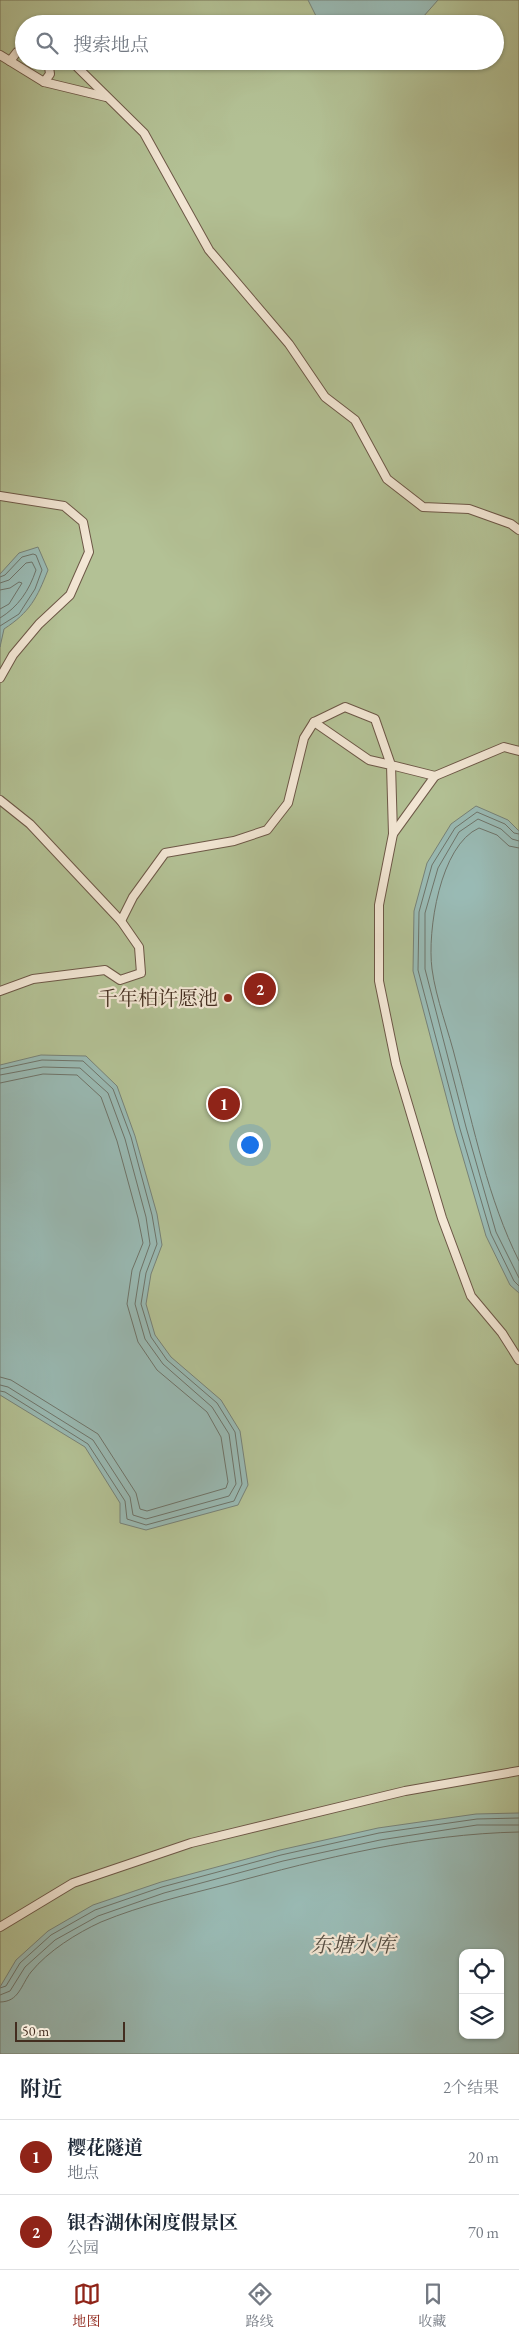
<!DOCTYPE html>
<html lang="zh">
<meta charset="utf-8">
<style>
body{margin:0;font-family:"EB Garamond","Noto Serif SC",serif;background:#f6f6f7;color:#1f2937}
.controls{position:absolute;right:15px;bottom:15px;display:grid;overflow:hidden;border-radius:10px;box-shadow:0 1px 4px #0004}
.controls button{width:45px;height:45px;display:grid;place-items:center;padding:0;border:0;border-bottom:1px solid #e0e1e3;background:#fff;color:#1f2937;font:25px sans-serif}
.scale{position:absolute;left:15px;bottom:12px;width:110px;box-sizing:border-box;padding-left:5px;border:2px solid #432d1f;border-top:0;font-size:14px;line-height:18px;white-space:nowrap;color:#432d1f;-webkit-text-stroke:4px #f3e7d5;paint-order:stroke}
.you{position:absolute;left:249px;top:1144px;width:18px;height:18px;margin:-12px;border:4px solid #fff;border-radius:50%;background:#1a73e8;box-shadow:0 0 0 8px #1a73e833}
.badge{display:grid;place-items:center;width:32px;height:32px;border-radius:50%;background:#8f2418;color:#fff;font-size:16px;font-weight:700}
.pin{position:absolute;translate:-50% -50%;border:2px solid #fff;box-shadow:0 1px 5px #0006}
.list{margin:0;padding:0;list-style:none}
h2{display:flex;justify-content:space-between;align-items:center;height:65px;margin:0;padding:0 20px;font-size:21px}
h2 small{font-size:16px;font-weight:400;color:#747a83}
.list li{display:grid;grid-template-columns:32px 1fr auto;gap:15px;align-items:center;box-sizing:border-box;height:75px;padding:0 20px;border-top:1px solid #e0e1e3}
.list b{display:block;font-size:19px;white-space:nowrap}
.list p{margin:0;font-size:16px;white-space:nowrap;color:#747a83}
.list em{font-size:16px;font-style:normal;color:#747a83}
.icon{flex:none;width:28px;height:28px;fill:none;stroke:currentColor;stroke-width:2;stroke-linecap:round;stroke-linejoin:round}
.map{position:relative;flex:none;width:519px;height:2054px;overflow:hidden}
.search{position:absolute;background:#fff;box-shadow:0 1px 4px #0004;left:15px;right:15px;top:15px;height:55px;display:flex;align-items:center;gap:12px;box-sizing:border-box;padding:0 18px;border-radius:28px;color:#747a83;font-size:19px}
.sheet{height:215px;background:#fff}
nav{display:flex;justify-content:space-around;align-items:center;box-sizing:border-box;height:70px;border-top:1px solid #e0e1e3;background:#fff;font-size:14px;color:#747a83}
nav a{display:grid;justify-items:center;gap:2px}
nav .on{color:#8f2418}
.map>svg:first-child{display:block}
.green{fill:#b3c195;stroke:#7b775a;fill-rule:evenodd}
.water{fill:#99bab4;stroke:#778278;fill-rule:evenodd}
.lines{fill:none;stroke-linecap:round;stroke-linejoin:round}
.shore{stroke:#6e746a;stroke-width:1}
.lane-casing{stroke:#6d5847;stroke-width:10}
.lane{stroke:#f3e7d5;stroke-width:8}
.poi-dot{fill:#8f2418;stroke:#f3e7d5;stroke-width:2}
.labels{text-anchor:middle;stroke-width:4.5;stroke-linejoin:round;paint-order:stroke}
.poi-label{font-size:20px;fill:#432d1f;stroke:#f3e7d5;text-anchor:end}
.water-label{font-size:21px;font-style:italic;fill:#585044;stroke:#f3e7d5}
</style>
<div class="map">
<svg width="519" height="2054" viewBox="0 0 519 2054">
<rect width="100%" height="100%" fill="#ecdabe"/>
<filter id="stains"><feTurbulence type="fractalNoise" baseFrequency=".004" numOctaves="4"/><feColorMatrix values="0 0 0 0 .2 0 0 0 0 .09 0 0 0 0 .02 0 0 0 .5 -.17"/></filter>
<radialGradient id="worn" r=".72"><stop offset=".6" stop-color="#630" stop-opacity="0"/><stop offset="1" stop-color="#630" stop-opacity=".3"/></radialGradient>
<path class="green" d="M0,0H519V1917L0,2054ZM24,24H495V61H24Z"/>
<g class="water">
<path d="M308,0H438L423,17L411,24H320Z"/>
<path d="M38,547L48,570C37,598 30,612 4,629L0,647V574L19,553Z"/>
<path d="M476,806L508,820L519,831V1293L510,1285L486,1236L455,1130L413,971L414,911L427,863L451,824Z"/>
<path d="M41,1055L86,1056L117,1086L135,1136L157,1214L162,1245L151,1274L146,1304L155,1335L171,1357L221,1400L240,1431L248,1485L238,1505L146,1530L120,1523V1503L85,1447L0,1395V1065Z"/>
<path d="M519,1813V2054H0V1987L16,1960L48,1931L93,1905L161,1882L280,1850L378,1828L476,1814ZM463,1953H500V2035H463Z"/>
</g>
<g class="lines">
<g class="shore">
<path d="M0,577L5,575L22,557L33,554L36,555L42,570L35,589L19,614L0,626"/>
<path d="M0,583L9,580L26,563L32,562L36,570C29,591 18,607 0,618"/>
<path d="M0,590L10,588L19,582L22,583L9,604L0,609"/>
<path d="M519,834L514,833L505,824L477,812L455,828L432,865L419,912L418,970L460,1129L491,1234L514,1281L519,1286"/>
<path d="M519,841L512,839L501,829L478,819L459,832L438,868L425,913V969L466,1127L496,1232L519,1278"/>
<path d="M519,848L509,846L497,835L479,828C440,845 427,931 432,969C436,999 449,1032 456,1061C474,1128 488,1199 519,1261"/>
<path d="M0,1069L42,1060L83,1061L113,1089L131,1137L152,1215L157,1244L146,1273L141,1304L151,1337L167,1360L217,1403L235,1432L242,1484L234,1501L146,1525L127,1519L125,1501L88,1444L5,1392L0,1391"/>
<path d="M0,1075L43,1067L80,1068L108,1093L125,1139L146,1217L150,1244L140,1272L135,1304L145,1339L163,1364L212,1407L229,1434L236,1484L229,1496L146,1519L133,1515L130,1497L93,1440L8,1387L0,1385"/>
<path d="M0,1083L43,1074L77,1075L101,1097L117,1141L138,1218L143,1243L132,1270L127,1304L138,1342L157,1370L207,1412L221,1437L228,1482L226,1488L147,1511L140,1509L136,1493L98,1434L11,1380L0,1377"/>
<path d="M0,1988L6,1986L20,1963L51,1935L95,1910L162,1887L281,1855L379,1833L477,1819L519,1818"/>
<path d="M0,1995L10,1991L25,1967L55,1940L98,1916L164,1893L283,1861L380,1840L477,1825H519"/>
<path d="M0,2002C19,2002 21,1985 31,1972C48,1951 77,1933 101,1922C142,1905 186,1895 228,1884C323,1858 420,1834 519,1832"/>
</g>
<defs>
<g id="lane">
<path d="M0,55L44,82L106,97"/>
<path d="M10,61L17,52L24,53"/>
<path d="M39,61L49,67L50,74L44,82"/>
<path d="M71,61L144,133L209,250L289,344L325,397L355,420L387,479L423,507L469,509L511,524L519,530"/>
<path d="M0,496L64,506L83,522L89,552L70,595L39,624L13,655L0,678"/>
<path d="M314,722L369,760L391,765L393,834"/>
<path d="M435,776L393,834L379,905V981L396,1064L442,1218L471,1296L502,1333L519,1360"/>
<path d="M0,800L30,824L121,921L133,897L165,853L234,841L267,830L288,803L304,738L314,722L345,707L375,719L391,765L435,776L504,747L519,751"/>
<path d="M0,991L33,979L105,970L120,980L141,973L139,947L121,921"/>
<path d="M0,1927L73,1883L191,1843L405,1791L519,1771"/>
</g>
</defs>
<use href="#lane" class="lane-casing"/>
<use href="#lane" class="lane"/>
</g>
<circle class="poi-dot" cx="228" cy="998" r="5"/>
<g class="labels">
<g class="poi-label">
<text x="218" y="1005">千年柏许愿池</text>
</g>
<g class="water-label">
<text x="353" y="1952">东塘水库</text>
</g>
</g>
<rect width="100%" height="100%" filter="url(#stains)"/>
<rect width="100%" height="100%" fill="url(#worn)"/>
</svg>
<div class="controls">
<button><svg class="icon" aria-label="locate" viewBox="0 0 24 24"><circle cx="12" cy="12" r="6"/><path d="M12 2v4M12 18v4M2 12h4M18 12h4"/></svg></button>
<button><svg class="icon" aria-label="layers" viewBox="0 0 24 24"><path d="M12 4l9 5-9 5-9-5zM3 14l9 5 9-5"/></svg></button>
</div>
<div class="scale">50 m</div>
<div class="you"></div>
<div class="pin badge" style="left:224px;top:1104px">1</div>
<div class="pin badge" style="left:260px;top:989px">2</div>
<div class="search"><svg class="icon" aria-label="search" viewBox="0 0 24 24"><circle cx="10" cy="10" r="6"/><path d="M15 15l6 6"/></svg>搜索地点</div>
</div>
<section class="sheet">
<h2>附近<small>2个结果</small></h2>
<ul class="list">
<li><span class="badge">1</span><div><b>樱花隧道</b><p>地点</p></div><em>20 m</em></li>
<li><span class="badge">2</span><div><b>银杏湖休闲度假景区</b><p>公园</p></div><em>70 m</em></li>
</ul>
</section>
<nav>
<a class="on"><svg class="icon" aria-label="map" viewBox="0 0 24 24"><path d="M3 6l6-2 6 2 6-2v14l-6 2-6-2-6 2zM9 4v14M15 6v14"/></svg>地图</a>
<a><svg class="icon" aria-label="directions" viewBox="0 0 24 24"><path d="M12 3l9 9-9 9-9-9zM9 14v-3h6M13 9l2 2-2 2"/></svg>路线</a>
<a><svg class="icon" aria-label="saved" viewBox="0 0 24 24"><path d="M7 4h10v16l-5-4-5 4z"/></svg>收藏</a>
</nav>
